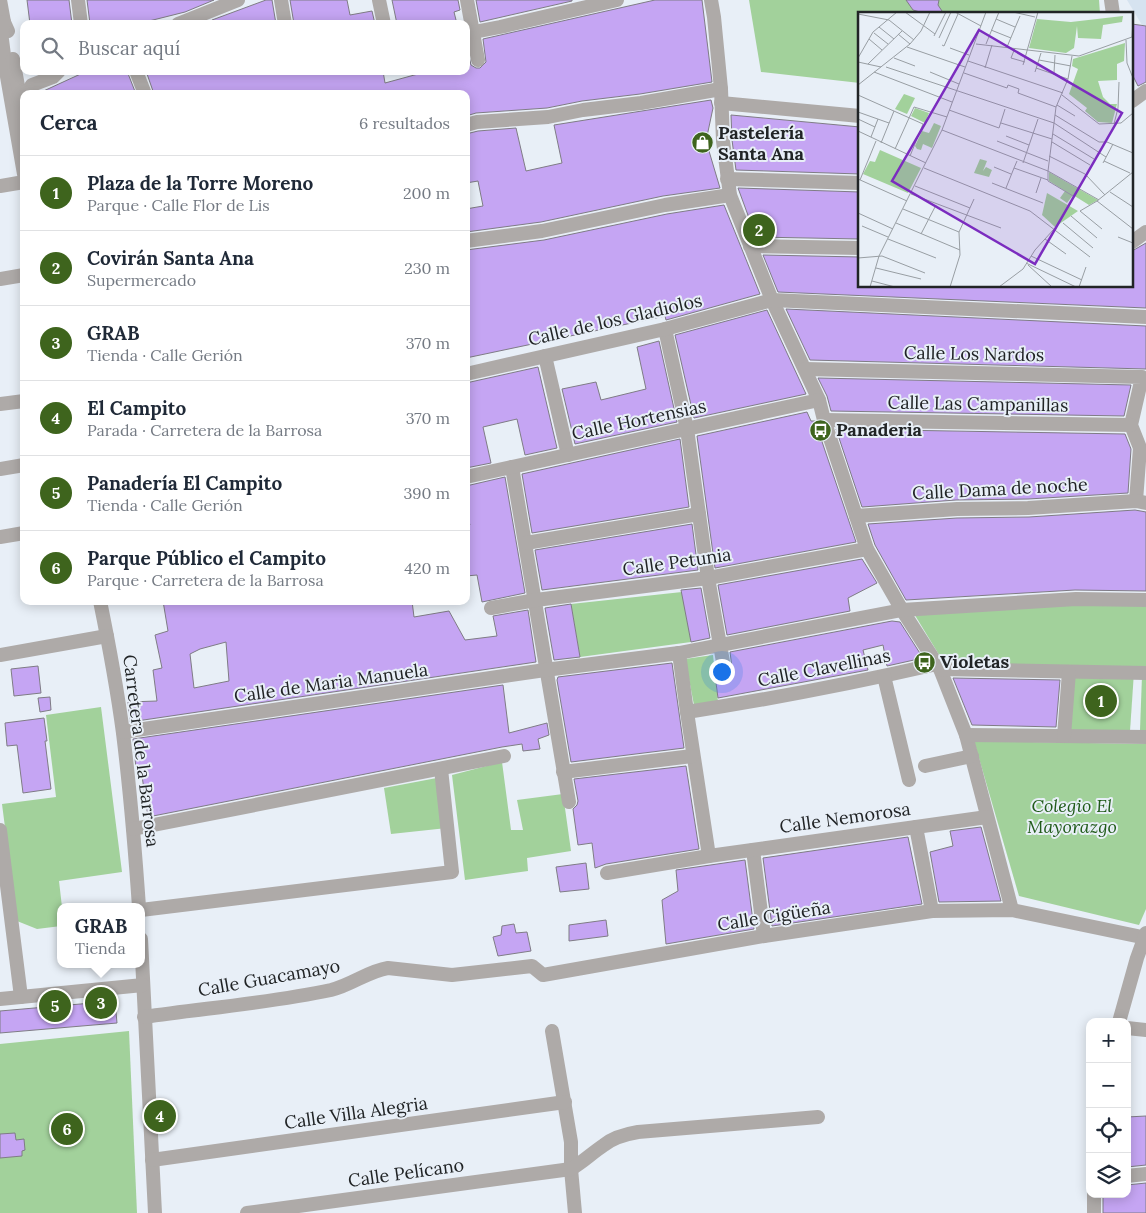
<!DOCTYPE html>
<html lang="es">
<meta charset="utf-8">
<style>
body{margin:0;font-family:Lora,serif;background:#f2f2f3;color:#1f2937}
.controls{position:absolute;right:15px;bottom:15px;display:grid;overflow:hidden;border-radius:10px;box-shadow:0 2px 12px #0003}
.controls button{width:45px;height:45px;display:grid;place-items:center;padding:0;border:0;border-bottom:1px solid #e0e1e3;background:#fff;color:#1f2937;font:25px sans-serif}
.you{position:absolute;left:721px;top:671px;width:18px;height:18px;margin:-12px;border:4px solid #fff;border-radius:50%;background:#1a73e8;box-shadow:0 0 0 8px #1a73e833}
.badge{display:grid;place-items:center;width:32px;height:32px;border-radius:50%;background:#3e641d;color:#fff;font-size:16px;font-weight:700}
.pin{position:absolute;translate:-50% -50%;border:2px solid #fff;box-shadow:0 1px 5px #0006}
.popup{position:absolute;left:57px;top:903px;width:88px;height:65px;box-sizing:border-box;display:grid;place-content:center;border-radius:10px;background:#fff;filter:drop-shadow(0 1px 4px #0005);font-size:16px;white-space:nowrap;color:#747a83}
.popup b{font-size:19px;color:#1f2937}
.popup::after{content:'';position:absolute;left:50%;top:100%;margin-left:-10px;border:10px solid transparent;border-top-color:#fff}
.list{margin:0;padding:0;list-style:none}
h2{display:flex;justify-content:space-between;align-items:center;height:65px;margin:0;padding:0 20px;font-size:21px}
h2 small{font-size:16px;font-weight:400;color:#747a83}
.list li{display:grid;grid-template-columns:32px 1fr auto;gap:15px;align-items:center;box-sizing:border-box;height:75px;padding:0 20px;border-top:1px solid #e0e1e3}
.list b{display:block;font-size:19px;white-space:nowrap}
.list p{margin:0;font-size:16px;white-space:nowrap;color:#747a83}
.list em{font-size:16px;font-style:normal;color:#747a83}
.icon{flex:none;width:28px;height:28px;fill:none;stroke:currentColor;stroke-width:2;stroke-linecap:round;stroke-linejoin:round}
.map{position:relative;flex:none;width:1146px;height:1213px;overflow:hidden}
.search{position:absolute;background:#fff;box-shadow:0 2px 12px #0003;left:20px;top:20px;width:450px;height:55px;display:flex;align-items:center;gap:12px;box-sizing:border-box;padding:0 18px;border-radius:10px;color:#747a83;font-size:19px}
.panel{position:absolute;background:#fff;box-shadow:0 2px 12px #0003;left:20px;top:90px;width:450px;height:515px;border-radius:10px}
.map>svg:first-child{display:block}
.built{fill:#d6e3f0}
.green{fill:#a2d19b}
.building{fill:#c5a5f3;stroke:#7f7c85;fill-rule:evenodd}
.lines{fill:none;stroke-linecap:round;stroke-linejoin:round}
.minor{stroke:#aeaaa8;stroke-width:14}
.labels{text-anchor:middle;stroke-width:4;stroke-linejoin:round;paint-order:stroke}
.poi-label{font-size:18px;font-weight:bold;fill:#212426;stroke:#e8eff7;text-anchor:start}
.street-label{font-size:18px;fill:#212426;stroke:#e8eff7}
.park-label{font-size:18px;font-style:italic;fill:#1f5a18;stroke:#e8eff7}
.inset-road{fill:none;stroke:#989ea3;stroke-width:1}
.view{fill:#7b2cbf;fill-opacity:0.15;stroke:#7b2cbf;stroke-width:2.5}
.inset-edge{fill:none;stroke:#212426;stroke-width:2.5}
</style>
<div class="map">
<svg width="1146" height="1213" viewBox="0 0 1146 1213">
<rect width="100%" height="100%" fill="#e8eff7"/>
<path class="built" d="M1127,0H1146V25H1142Z"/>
<g class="green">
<path d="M749,0H1099L1100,14H860V83L761,72Z"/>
<path d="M682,592L691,642L580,657L571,604Z"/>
<path d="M1105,604L1146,605V668L944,663L913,612Z"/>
<path d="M713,655L718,702L694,705L685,659Z"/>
<path d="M1073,672H1134L1130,731H1068Z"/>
<path d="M1142,676H1146V730H1140Z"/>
<path d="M101,707L122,872L59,881L62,907L61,926L37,929L17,921L2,804L56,797L46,715Z"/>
<path d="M974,741L1146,744V909L1139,925L1019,896Z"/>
<path d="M502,762L511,830H523L517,800L563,794L571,851L527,858L528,871L465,880L452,775Z"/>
<path d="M442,777L447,828L391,834L384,788Z"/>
<path d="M129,1031L137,1213H0V1044Z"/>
</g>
<g class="building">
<path d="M27,0H69L72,24H30Z"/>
<path d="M87,0H214L185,12L137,24H90Z"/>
<path d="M266,0H272L276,24H208L212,20Z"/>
<path d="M290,0H347L350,15L372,11L375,24H294Z"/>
<path d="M392,0H458L460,10L454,12L457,24H397Z"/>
<path d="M476,0H572V1L480,22Z"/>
<path d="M655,0H702L712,82L640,94L582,101L547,108L476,113L466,116V94H154L146,71H383L385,83L429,71H466V44L471,65L476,68H480L486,62L483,39Z"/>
<path d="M906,0H939L938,5L944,14H927L913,10Z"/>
<path d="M1132,24L1146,26V82L1138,86L1132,74Z"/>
<path d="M87,71H127L136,94H37Z"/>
<path d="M711,100L713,108L706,141L720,188L663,196L541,222L466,232V209L483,206L478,181L466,183V134L478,131L516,128L526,171L562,163L554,125Z"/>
<path d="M731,115L860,127V174L736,170L732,140Z"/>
<path d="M738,188L860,192V239L756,237Z"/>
<path d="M724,205L760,294L666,320L665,316L466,358V250L544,240L667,214Z"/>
<path d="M1146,243V308L778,292L763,255L860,257V286H1132V251Z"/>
<path d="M786,309L1146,326V369L810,360Z"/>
<path d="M767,310L806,394L694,418L675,335Z"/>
<path d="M659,341L677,422L575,444L562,389L596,382L601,400L646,389L637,347Z"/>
<path d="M538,367L557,448L525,455L517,419L483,427L491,463L466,468V383Z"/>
<path d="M818,378L1131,385L1124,416L831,411L827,396Z"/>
<path d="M807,412L811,421H815L856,542L715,568L697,436Z"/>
<path d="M836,429L1125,434L1131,449L1128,493L1028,499L956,500L862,507Z"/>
<path d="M680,439L689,507L532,533L522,474Z"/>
<path d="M505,477L525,593L482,602L477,575L466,576V526L470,525L466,512V486Z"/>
<path d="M1135,510L1146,512V591L1075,590L906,600L875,545L868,524L957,518L1029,517Z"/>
<path d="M692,524L698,570L542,590L535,550Z"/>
<path d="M862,559L877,583L848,598L850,611L727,635L718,585Z"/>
<path d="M701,588L710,638L691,642L681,590Z"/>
<path d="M163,601H412L414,617L449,611L465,640L497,636L493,616L528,610L536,662L130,722L128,702L157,701L153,670L162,668L155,635L168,631ZM226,642L229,681L194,688L190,654L200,649Z"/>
<path d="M571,604L580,657L554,660L545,608Z"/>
<path d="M892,621L900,622L923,658L887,666L883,645L863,650L868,670L718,698L715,675L722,681L726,682L731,679L733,675L730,652Z"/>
<path d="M672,663L684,748L571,762L557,680L558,677Z"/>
<path d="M38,666L41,693L14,696L11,669Z"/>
<path d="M953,678L1060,680L1056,727L972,725Z"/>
<path d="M503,685L509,733L547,723L549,735L538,739L540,749L523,751L522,744L502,747L148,817L141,769L136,768L133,739Z"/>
<path d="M50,697L51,710L40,712L38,698Z"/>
<path d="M44,718L47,741H45L51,789L23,793L17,745L7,746L5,723Z"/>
<path d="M686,766L699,849L606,864L595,868L592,843L578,845L573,809L577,805L578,801L574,779Z"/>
<path d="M981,827L1001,901L939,902L930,852L953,846L950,831Z"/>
<path d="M908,837L922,904L772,926L763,858Z"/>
<path d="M745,860L754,929L666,944L662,900L678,891L676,870Z"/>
<path d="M586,863L589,889L560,892L556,867Z"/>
<path d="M606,920L608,936L569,941V925Z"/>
<path d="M514,924L516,933L527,932L531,951L498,956L493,937L501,935L502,926Z"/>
<path d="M115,1001L117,1023L0,1033V1011Z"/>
<path d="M1146,1116V1165L1127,1167V1117Z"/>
<path d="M15,1133L16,1140L24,1139L25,1150L22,1151V1156L0,1158V1134Z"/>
<path d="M1146,1183V1213H1103V1194H1127V1185Z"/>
</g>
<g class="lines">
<g class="minor">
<path d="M0,0L4,22L8,31"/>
<path d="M78,0L81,24"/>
<path d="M281,0L285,24"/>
<path d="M379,0L384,24"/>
<path d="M467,0L478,60"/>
<path d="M711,0L714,17L721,89L723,141L730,195L772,300L819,400L824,420L867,549L902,610L940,669L966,735L1012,910"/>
<path d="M1111,0L1113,14"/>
<path d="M4,22L1,32L6,71L24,174"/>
<path d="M178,24L238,0"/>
<path d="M474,32L500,27L617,0"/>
<path d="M13,59L24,118"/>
<path d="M136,71L145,94"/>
<path d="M26,94L32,85L53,77L59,71"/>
<path d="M1132,101L1146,91"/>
<path d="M721,103L860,116"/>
<path d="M466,125L477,122L548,117L583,110L641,103L721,89"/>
<path d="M727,179L860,183"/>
<path d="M0,186L24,182"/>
<path d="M466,241L542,231L665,205L730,195"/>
<path d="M1132,242L1146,232"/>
<path d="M750,246L860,248"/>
<path d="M0,279L24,275"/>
<path d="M665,329L687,429L708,578L725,673"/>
<path d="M545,356L568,455"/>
<path d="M805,369L1142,377L1131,425L1140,448L1136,501"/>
<path d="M466,374L665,329L772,300L1146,317"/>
<path d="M0,404L24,401"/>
<path d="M824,420L1131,425"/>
<path d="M512,467L569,802"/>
<path d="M0,469L24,465"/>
<path d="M466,477L819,400"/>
<path d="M856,516L957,509L1028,508L1136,501L1146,503"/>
<path d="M0,537L24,533"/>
<path d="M526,543L699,514"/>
<path d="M100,601C109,645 117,688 123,733C130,790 135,849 139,907"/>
<path d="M491,608L536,600L708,578L867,549"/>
<path d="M679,653L687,712C771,699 854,683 937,664"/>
<path d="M0,655L107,636"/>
<path d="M940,669L1146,673"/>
<path d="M884,676L909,780"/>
<path d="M687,712L709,856"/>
<path d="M123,732L545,670L679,653L902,610L1076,599L1146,600"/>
<path d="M966,735L1146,737"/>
<path d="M1064,736L1069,672"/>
<path d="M925,766L972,756"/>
<path d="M563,772L692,756"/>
<path d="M916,827L932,911"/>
<path d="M133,829L504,756"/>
<path d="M0,830L21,997"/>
<path d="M753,850L764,936"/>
<path d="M607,873L709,856L987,817"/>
<path d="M141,910L452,872L441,769"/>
<path d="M141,939L155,1213"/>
<path d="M0,999L143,985"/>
<path d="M144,1017C206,1008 270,1003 331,990C352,985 368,971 388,968L452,975L532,966L543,975L764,936L932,911L1012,910L1146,938"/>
<path d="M1119,1022L1137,958L1146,933"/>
<path d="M1127,1028L1146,1030"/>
<path d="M552,1031L571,1142V1169L575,1213"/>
<path d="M152,1160L565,1102"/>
<path d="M1127,1176L1146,1174"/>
<path d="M247,1213L571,1169C583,1162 592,1153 604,1145C614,1137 626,1134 638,1132L818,1117"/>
<path d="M1094,1213V1194"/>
</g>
</g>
<defs>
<symbol id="shop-disc" viewBox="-11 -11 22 22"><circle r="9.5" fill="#3e641d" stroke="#e8eff7"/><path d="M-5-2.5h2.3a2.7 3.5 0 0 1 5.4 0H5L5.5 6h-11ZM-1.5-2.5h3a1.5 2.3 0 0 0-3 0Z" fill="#fff"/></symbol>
<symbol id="bus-disc" viewBox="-11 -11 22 22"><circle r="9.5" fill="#3e641d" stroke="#e8eff7"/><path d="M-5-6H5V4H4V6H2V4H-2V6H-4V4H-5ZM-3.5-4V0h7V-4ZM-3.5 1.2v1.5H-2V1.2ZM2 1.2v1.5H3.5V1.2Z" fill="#fff"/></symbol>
</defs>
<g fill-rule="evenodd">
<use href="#shop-disc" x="690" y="130" width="25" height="25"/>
<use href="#bus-disc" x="808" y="418" width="25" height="25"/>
<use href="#bus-disc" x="912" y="650" width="25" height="25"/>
</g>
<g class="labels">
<g class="poi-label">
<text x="718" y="139">Pastelería<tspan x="718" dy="21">Santa Ana</tspan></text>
<text x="836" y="436">Panaderia</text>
<text x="940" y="668">Violetas</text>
</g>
<g class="street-label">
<text transform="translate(615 320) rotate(-13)" y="6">Calle de los Gladiolos</text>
<text transform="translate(974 354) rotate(1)" y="6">Calle Los Nardos</text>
<text transform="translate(978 404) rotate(1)" y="6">Calle Las Campanillas</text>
<text transform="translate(639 420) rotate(-12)" y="6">Calle Hortensias</text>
<text transform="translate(1000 489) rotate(-3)" y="6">Calle Dama de noche</text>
<text transform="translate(677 562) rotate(-8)" y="6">Calle Petunia</text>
<text transform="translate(824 668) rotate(-11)" y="6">Calle Clavellinas</text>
<text transform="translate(331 683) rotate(-8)" y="6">Calle de Maria Manuela</text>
<text transform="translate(141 751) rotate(83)" y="6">Carretera de la Barrosa</text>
<text transform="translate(845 818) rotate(-8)" y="6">Calle Nemorosa</text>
<text transform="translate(774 916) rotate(-9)" y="6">Calle Cigüeña</text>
<text transform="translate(269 978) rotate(-10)" y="6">Calle Guacamayo</text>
<text transform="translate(356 1113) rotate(-8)" y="6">Calle Villa Alegria</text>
<text transform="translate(406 1173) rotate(-8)" y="6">Calle Pelícano</text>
</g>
<g class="park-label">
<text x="1072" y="812">Colegio El<tspan x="1072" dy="21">Mayorazgo</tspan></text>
</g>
</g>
<g transform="translate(858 12)">
<rect width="275" height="275" fill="#e8eff7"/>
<path d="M265,4L264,10L245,13L243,27L220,26L219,14L216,36L208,41L171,36L179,7L213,10ZM267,31L266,49L259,52V68L240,69L245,85L252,92H259L254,111L240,110L227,99L229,96L211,82L220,57L214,54L215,47ZM46,82L57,86L49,102L37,97ZM57,96L71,101L67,111L53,104ZM76,111L83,114L74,136L65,132L63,138L59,137L57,134L64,119L71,121ZM22,138L63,156L50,181L5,162L12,149L17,150ZM122,147L129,149L125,159L128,155L134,158L131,165L116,161ZM191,160L240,188L231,193L215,183L209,191L202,186L207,179L191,169ZM189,181L220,199L197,215L184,203Z" fill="#a2d19b"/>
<path class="inset-road" d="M47,0L77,22M97,0L123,14M155,0L177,5M0,2L31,8L56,28M138,7L157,15M21,15L36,27M133,18L153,26M16,21L30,32M40,22L52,32M76,24L88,0M81,26L93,0M11,27L24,38M268,28L269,51L275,66M118,32L221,44L274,25L275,7M128,32L141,0M84,33L86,34L100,2M49,35L107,55M149,35L162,4M92,36L111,43M157,36L153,46L167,50M214,44L210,67L198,95L190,159V169L215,184M0,46L15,20L39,0M36,46L57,54M181,48L213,54M110,49L205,81M0,50L23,55M10,52L44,19M165,53L180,0M28,55L196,111L248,145M127,56L134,33M178,56L210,67M16,60L94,90M72,60L101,72M177,60L183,41M106,61L149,76L150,73M196,61L197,43M0,73L52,32L63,19L72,0M150,73L161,77L160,81L198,95M0,83L65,112L52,144M204,83L241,112L263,111L275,101M199,93L217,104M91,98L141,116L147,97M0,100L31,111M197,103L241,130H249L275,141M0,107L17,115M143,111L194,127M256,112L260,96L261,70M84,118L190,159L241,188M0,119L68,151M195,122L236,147M148,124L171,133M13,125L20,107M139,129L190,149M194,130L232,153M23,131L36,99M37,137L56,95L89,105M191,144L227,162L247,183M159,149L156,156L190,168M246,149L272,161M165,151L180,107M245,151L255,132M136,155L153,162M66,156L172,199L232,245M0,167L49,189M2,168L18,129M134,171L185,191M57,174L112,196M148,176L156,156M252,180L275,195M178,181L183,166M53,182L143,216M239,189L275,217M45,197L101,220M0,201L35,217M213,204L239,226M38,211L102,238M205,211L235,236M4,214L30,225M244,217L222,199L239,189L275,160M63,222L78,193M260,225L275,231M30,227L78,246M187,227L208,242M173,244L224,268M0,246L24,244L67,261M168,251L218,275M170,253L194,275M18,256L63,267M14,269L37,275M12,275L21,244L84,118L128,0M92,275L102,243L101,220L116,187M141,275L165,257L177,238L196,217M221,275L228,255"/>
<path class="view" d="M121,18L264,101L177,252L34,169Z"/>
<rect width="275" height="275" class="inset-edge"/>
</g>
</svg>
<div class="controls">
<button>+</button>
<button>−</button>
<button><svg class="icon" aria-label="locate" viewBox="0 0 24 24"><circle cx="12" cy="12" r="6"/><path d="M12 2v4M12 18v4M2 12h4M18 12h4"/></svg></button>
<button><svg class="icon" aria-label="layers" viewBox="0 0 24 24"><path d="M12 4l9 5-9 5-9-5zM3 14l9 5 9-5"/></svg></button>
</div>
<div class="you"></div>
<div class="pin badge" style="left:1101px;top:701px">1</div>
<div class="pin badge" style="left:759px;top:230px">2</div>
<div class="pin badge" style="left:101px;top:1003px">3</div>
<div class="popup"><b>GRAB</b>Tienda</div>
<div class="pin badge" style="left:160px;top:1116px">4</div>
<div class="pin badge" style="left:55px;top:1006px">5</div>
<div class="pin badge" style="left:67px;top:1129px">6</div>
<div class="search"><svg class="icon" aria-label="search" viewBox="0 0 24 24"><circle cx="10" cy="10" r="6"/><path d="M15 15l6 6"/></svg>Buscar aquí</div>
<section class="panel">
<h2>Cerca<small>6 resultados</small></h2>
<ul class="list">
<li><span class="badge">1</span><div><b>Plaza de la Torre Moreno</b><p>Parque · Calle Flor de Lis</p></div><em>200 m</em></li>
<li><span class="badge">2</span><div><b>Covirán Santa Ana</b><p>Supermercado</p></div><em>230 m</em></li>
<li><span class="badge">3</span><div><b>GRAB</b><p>Tienda · Calle Gerión</p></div><em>370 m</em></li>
<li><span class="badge">4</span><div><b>El Campito</b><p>Parada · Carretera de la Barrosa</p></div><em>370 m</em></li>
<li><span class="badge">5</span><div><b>Panadería El Campito</b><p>Tienda · Calle Gerión</p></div><em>390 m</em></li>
<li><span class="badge">6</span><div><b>Parque Público el Campito</b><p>Parque · Carretera de la Barrosa</p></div><em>420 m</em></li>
</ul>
</section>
</div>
